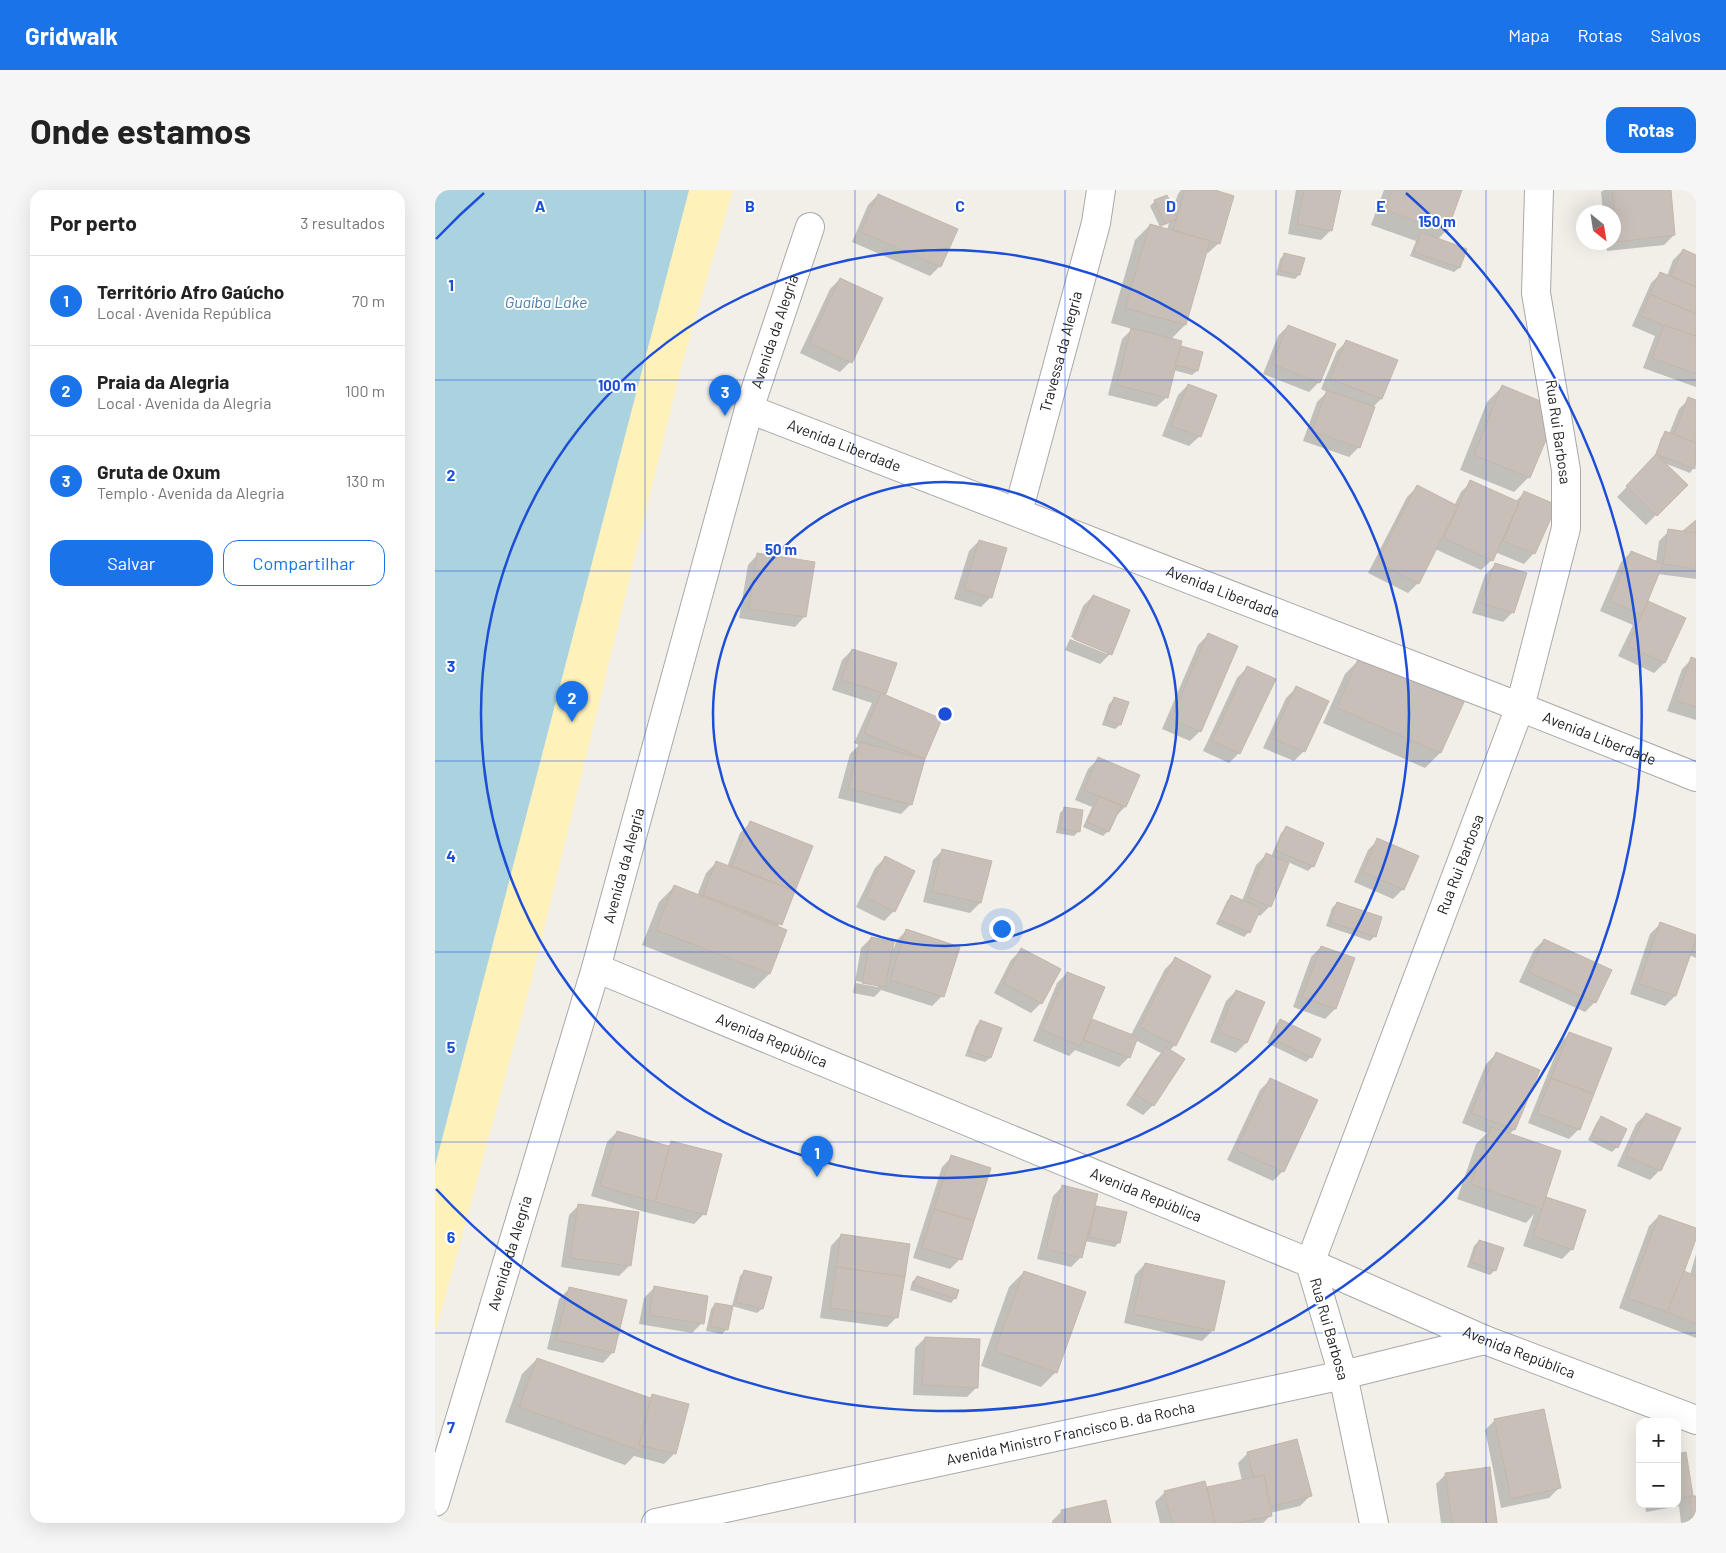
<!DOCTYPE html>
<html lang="pt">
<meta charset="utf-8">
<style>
body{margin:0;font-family:Barlow,sans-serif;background:#f6f6f6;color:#222}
.controls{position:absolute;right:15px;bottom:15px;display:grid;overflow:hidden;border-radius:10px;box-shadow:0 5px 20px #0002}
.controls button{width:45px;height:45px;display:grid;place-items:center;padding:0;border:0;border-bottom:1px solid #e0e0e0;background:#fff;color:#222;font:25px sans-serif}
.compass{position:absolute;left:1141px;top:15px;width:45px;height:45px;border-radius:50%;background:#fff;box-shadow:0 5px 20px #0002;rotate:150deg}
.you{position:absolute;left:566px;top:738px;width:18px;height:18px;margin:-12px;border:4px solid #fff;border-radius:50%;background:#1a73e8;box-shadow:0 0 0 8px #1a73e833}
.badge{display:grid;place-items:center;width:32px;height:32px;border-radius:50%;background:#1a73e8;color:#fff;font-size:16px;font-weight:700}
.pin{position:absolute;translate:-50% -41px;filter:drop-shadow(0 1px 2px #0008)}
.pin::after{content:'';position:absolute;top:26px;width:18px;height:15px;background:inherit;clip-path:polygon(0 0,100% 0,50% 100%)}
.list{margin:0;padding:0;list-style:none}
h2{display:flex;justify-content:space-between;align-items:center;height:65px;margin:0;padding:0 20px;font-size:21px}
h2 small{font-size:16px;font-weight:400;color:#767676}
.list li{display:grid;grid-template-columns:32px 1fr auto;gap:15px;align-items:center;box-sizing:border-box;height:90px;padding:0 20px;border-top:1px solid #e0e0e0}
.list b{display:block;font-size:19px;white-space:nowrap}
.list p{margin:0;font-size:16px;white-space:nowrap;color:#767676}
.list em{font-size:16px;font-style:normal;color:#767676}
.actions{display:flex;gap:10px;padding:15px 20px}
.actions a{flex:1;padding:11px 0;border:1px solid #1a73e8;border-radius:15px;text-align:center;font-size:18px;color:#1a73e8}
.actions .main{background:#1a73e8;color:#fff}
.map{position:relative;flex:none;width:1261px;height:1333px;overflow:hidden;border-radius:15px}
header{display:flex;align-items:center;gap:30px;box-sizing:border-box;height:70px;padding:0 25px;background:#1a73e8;color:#fff}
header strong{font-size:24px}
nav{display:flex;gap:28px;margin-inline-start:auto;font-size:18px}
.intro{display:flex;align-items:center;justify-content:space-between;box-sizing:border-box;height:120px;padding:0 30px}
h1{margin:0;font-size:35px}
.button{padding:12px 22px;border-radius:15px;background:#1a73e8;color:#fff;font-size:18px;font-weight:700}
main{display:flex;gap:30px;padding:0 30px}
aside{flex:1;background:#fff;border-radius:15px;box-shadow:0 5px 20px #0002}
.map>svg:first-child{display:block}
.sand{fill:#fff1ba}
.water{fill:#aad3df}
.shadow{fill:#0003;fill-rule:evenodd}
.building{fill:#c7bfb8;stroke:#c4b6ab}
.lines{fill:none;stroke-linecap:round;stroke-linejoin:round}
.minor-casing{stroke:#a9a9a9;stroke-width:30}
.tertiary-casing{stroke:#a9a9a9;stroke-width:30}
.minor{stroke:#fff;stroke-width:28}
.tertiary{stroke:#fff;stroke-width:28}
.grid{fill:none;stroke:#1d4ed8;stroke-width:1;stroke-opacity:0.55}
.ring{fill:none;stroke:#1d4ed8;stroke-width:2.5}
.labels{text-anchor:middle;stroke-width:4;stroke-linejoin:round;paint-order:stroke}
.street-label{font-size:15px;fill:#222;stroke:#fff}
.water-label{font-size:16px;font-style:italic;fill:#4a7aab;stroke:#fff}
.grid-label{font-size:16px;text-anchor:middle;font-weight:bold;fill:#1d4ed8;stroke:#fff;stroke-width:4;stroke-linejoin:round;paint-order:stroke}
.centre{fill:#1d4ed8;stroke:#fff;stroke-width:2.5}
.ring-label{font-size:15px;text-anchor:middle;font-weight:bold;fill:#1d4ed8;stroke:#fff;stroke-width:4;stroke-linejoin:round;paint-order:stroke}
</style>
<header>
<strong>Gridwalk</strong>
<nav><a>Mapa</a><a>Rotas</a><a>Salvos</a></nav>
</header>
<div class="intro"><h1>Onde estamos</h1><a class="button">Rotas</a></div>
<main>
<aside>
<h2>Por perto<small>3 resultados</small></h2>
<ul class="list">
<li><span class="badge">1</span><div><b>Território Afro Gaúcho</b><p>Local · Avenida República</p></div><em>70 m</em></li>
<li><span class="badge">2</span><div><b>Praia da Alegria</b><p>Local · Avenida da Alegria</p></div><em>100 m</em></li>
<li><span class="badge">3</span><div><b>Gruta de Oxum</b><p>Templo · Avenida da Alegria</p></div><em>130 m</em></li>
</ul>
<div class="actions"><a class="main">Salvar</a><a>Compartilhar</a></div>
</aside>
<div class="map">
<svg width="1261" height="1333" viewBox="0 0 1261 1333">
<rect width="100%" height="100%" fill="#f2efe9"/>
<path class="sand" d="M254,0H298L247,174L95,796L0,1145V976Z"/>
<path class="water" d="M0,0H254L0,976Z"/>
<g class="shadow">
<path d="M746,0H775L784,53L773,63L771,62L750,135L736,149L744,156L767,163L762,181L757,185L738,180L732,207L721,217L673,205L687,149L697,139L676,133L700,50L715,35L732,40L734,33L725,37L715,16L720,11L737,21L743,4Z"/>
<path d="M861,0H904L896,40L886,50L853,44Z"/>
<path d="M949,0H1026L1011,41L1003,49L1030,59L1024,78L1019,82L975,66L981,51L936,35Z"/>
<path d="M1169,0H1235L1239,45L1229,55L1172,61L1171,52H1178V22H1168L1166,2Z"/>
<path d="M443,5L505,76L495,86L417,52L433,15Z"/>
<path d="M1248,60L1261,66V197L1208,178L1220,146L1197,136L1216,93L1226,83L1232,86L1238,70Z"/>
<path d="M850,64L864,85L860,89L841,85L845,69Z"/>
<path d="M405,89L415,172L405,182L365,163L395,99Z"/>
<path d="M853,136L884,192L874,202L828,184L843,146Z"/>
<path d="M912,151L961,171L946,209L937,218L924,257L914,267L868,251L882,212L892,202L886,199L902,161Z"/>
<path d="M753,195L765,246L754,256L727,246L743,205Z"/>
<path d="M1067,197L1094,287L1079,302L1025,280L1052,212Z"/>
<path d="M1254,209L1261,211V274L1255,283L1229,273L1251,295L1211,335L1182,307L1219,269L1226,248L1231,243L1234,244L1244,219Z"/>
<path d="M1036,292L1080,312L1090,302L1099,363L1089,374L1060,362L1057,370L1046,380L1000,359L983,393L973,403L933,383L972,307L982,297L1019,316L1026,302Z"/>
<path d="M1261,332V389L1223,384L1211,411L1249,429L1229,473L1219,483L1183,466L1198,435L1165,421L1186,372L1196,362L1221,372L1224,351L1234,341L1248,343Z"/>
<path d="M544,351L556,407L546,417L519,409L534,361Z"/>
<path d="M323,364L370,426L360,437L304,428L313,375Z"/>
<path d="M1060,375L1078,422L1068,432L1037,423L1050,385Z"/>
<path d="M658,406L675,464L665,474L630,460L635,449L672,464V462L636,447L648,416Z"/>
<path d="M773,445L765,541L755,551L727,539L763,455Z"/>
<path d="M417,460L460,474L450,505L506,530L489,569L476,614L466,624L403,608L415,564L424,555L419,553L437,513L397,500L407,470Z"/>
<path d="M925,469L1005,563L990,578L888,533L910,484Z"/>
<path d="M1257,469L1261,470V530L1232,521L1247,479Z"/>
<path d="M812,478L804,563L794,573L768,561L802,488Z"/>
<path d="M861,498L869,561L859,571L828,558L851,508Z"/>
<path d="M679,509L692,513L685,535L680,539L667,535L674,514Z"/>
<path d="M663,569L690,617L680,627L673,641L668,646L648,637L657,617L640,610L653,579Z"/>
<path d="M630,618L644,641L639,646L621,643L625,623Z"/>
<path d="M315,633L376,657L345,734L342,737L334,784L319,799L207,755L224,712L239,697L262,706L271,683L281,673L292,677L305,643Z"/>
<path d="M851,638L878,676L873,681L853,672L835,716L825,726L822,724L814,742L809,747L781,734L792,711L797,706L807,711L821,675L831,665L836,667L846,643Z"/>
<path d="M943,650L968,699L958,709L919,692L933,660Z"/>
<path d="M508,660L545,713L535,723L488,712L498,670Z"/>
<path d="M450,668L459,721L449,731L421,717L440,678Z"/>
<path d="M902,713L940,746L935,751L891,736L897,718Z"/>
<path d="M1225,734L1261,746V768L1254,765L1240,806L1230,816L1195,804L1215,744Z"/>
<path d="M471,741L507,806L497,816L446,800L439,807L418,803L426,758L436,748L459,758L461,751ZM421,791L443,795V797L421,793Z"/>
<path d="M1109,750L1160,812L1150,822L1084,792L1099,760Z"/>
<path d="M886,757L900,819L890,829L858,817L876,767Z"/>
<path d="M586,760L606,813L596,823L559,803L576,770Z"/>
<path d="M740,769V855L734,861L718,915L708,925L691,915L721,869L726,863L700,850L694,867L684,877L640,860L634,866L598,851L622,793L632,783L655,830L696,845L730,779Z"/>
<path d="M801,801L828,812L811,853L801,863L775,852L791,811Z"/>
<path d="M546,831L565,838L555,868L550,872L530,866L541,836Z"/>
<path d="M845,831L876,867L871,872L832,853L841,835Z"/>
<path d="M1135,843L1144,939L1134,949L1093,933L1125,853Z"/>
<path d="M1061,864L1103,881L1079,940L1073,945L1108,1012L1111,1009L1137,1059L1127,1069L1088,1056L1099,1024L1091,1033L1022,1009L1041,954L1052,943L1027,933L1051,874Z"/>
<path d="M835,890L848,981L838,991L792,970L825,900Z"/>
<path d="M1211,924L1225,980L1215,990L1182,976L1201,934Z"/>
<path d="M1167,927L1182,957L1177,962L1153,950L1162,932Z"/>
<path d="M182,942L232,957L237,953L269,1024L259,1034L210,1022L156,1006L172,952Z"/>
<path d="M517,967L525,1069L515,1079L478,1068L507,977Z"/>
<path d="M628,996L657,1021L661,1017L684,1052L680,1057L650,1051L646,1067L636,1077L602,1069L618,1006Z"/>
<path d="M144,1015L194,1076L184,1086L126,1077L134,1025Z"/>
<path d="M1224,1026L1261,1039V1045L1248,1082L1255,1085L1261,1064V1148L1184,1118L1214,1036Z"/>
<path d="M406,1045L462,1127L452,1137L385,1128L396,1056Z"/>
<path d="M1044,1051L1060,1080L1055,1085L1032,1077L1039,1056Z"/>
<path d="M710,1074L789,1092L777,1141L767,1151L689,1133L700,1085Z"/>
<path d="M310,1081L327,1119L322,1123L297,1116L305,1086Z"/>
<path d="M589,1082L621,1182L606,1197L546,1176L574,1097Z"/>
<path d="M482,1087L520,1108L516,1113L475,1100L477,1092Z"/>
<path d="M219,1098L267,1133L257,1143L204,1134L209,1108Z"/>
<path d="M134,1099L178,1162L168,1173L112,1159L124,1109Z"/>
<path d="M280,1114L292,1139L287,1144L271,1141L276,1119Z"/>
<path d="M490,1148L542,1197L532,1207L478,1205L480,1158Z"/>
<path d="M102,1169L214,1209L218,1206L253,1215L239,1264L229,1274L199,1266L190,1275L70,1232L87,1184Z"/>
<path d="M1060,1230L1124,1298L1114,1308L1066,1318L1050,1240Z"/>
<path d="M813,1263L875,1306L865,1316L835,1323L836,1325L828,1333H725L720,1312L730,1302L770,1298L807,1291L803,1273Z"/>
<path d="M1250,1264L1257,1308L1261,1307V1333H1246L1244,1316L1211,1322L1210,1314H1242V1265Z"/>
<path d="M1011,1284L1061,1333H1006L1001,1294Z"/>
<path d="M627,1321L675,1333H617V1331Z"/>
</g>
<g class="building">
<path d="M750,0H780L799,6L785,54L738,40Z"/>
<path d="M869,0H906L897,41L862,34Z"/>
<path d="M958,0H1027L1012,42L950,20Z"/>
<path d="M1177,0H1236L1240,45L1182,52Z"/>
<path d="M443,4L523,39L506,77L426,42Z"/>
<path d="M732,5L742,28L730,34L719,10Z"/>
<path d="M715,34L775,51L751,135L690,118Z"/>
<path d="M986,42L1032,59L1025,78L979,62Z"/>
<path d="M1248,59L1261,65V97L1236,86Z"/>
<path d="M849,63L870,68L865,85L845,81Z"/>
<path d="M1225,82L1261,97V124L1215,104Z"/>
<path d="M405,88L448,108L417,173L374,153Z"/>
<path d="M1215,104L1261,124V149L1206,126Z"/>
<path d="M853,135L901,154L885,193L837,174Z"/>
<path d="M1229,135L1261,146V184L1217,168Z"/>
<path d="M696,138L747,151L733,208L682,195Z"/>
<path d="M911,150L963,170L947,209L895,189Z"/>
<path d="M746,156L768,162L763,181L740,175Z"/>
<path d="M753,194L782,205L766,247L736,236Z"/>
<path d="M1067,195L1124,219L1095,288L1039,265Z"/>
<path d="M892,200L940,217L925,258L877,241Z"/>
<path d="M1253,207L1261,210V253L1239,245Z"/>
<path d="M1230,241L1261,253L1260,279L1221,264Z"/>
<path d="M1221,264L1253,295L1222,326L1191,296Z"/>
<path d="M1035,290L1084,312L1058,371L1009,348Z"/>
<path d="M982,295L1023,316L984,394L942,372Z"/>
<path d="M1089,301L1122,315L1100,364L1068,351Z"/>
<path d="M1261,330V357L1248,341Z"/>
<path d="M1233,339L1261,343V379L1228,374Z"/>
<path d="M544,350L572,358L557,408L529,399Z"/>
<path d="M1196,361L1228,374L1207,425L1175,411Z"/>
<path d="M322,363L380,372L371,427L314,419Z"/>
<path d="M1060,373L1092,383L1079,423L1046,413Z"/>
<path d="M658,405L695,420L677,465L639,449Z"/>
<path d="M1213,411L1251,428L1230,473L1193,456Z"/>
<path d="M773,443L803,456L766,542L736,529Z"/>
<path d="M417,459L462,473L451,504L406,490Z"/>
<path d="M924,467L1029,512L1006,563L902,518Z"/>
<path d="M1256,467L1261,469V517L1241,511Z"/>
<path d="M812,476L841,489L805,564L777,551Z"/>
<path d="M861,496L894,511L870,562L837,548Z"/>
<path d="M446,503L507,529L490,569L429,543Z"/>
<path d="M679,507L694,512L686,535L671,530Z"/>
<path d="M425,552L490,569L477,615L413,598Z"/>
<path d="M663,567L705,585L691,617L649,600Z"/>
<path d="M664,606L686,616L674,642L652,632Z"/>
<path d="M629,617L648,620L645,642L625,638Z"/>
<path d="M315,631L378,656L360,701L297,676Z"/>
<path d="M851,636L889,653L879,677L840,660Z"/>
<path d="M942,648L984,666L969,700L928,682Z"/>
<path d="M507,659L557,671L546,713L497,702Z"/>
<path d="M831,663L854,673L836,717L813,707Z"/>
<path d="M450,666L480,681L460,722L430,707Z"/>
<path d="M281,671L360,701L347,735L268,705Z"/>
<path d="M239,695L352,740L335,784L221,740Z"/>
<path d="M796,705L826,718L815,743L785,730Z"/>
<path d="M902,712L947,727L941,747L895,732Z"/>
<path d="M1225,732L1261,745V749L1241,806L1204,794Z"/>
<path d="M471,739L525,757L509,807L455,790Z"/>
<path d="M436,747L459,752L450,797L427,793Z"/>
<path d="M1109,749L1177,780L1161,813L1094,782Z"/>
<path d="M886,756L920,768L901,819L867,807Z"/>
<path d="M586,758L626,779L607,814L568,793Z"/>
<path d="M740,767L776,786L741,856L705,837Z"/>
<path d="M632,782L670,797L645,856L607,840Z"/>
<path d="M801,800L830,812L812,853L784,842Z"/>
<path d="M657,829L703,847L695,868L649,850Z"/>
<path d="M845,829L886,849L877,868L836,848Z"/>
<path d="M545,830L567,838L556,868L534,861Z"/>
<path d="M1134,842L1177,858L1159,904L1116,888Z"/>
<path d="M731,857L750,869L719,916L700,904Z"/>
<path d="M1061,862L1105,880L1080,940L1036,923Z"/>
<path d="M835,888L883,910L849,982L801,960Z"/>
<path d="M1116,888L1159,904L1145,940L1102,923Z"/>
<path d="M1211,923L1246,938L1226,981L1191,966Z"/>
<path d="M1166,926L1192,939L1183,958L1157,945Z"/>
<path d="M1056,937L1126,961L1107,1019L1036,994Z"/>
<path d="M182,941L237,957L220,1012L165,996Z"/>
<path d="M236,951L287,964L271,1025L220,1012Z"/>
<path d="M516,965L556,978L539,1031L499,1019Z"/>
<path d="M627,995L663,1004L647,1068L611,1059Z"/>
<path d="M1111,1007L1151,1020L1138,1060L1098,1046Z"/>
<path d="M143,1014L204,1022L196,1076L135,1068Z"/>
<path d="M661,1016L692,1022L685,1053L654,1047Z"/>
<path d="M499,1019L539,1031L527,1070L487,1058Z"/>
<path d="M1224,1025L1261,1038V1049L1234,1123L1193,1108Z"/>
<path d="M406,1044L475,1054L470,1087L401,1077Z"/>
<path d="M1044,1050L1069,1058L1061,1081L1036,1072Z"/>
<path d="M710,1073L790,1091L779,1141L698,1124Z"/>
<path d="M401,1077L470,1087L463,1128L395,1118Z"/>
<path d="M309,1080L337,1087L328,1119L301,1112Z"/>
<path d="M589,1081L651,1102L622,1183L560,1161Z"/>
<path d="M1249,1081L1261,1086V1134L1232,1122Z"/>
<path d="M482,1086L524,1100L521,1109L478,1095Z"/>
<path d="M219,1096L273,1106L269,1134L214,1125Z"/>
<path d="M134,1097L192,1110L179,1163L121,1150Z"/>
<path d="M280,1113L298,1116L293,1140L275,1136Z"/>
<path d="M490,1147L545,1149L543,1198L487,1195Z"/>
<path d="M102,1168L224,1211L206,1261L84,1217Z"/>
<path d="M217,1204L254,1214L241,1264L204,1255Z"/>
<path d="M1109,1219L1126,1298L1076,1309L1059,1229Z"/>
<path d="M862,1249L877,1306L827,1319L812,1262Z"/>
<path d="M1251,1262L1258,1306L1242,1309V1264Z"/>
<path d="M1055,1277L1062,1333H1017L1010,1283Z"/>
<path d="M829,1285L837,1326L802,1333H779L772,1297Z"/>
<path d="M770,1291L780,1333H737L729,1301Z"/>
<path d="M1258,1306H1261V1333H1258L1254,1307Z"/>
<path d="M671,1310L676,1333H629L626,1320Z"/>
</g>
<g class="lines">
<defs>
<g id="minor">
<path id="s1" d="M314,219L1085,517L1261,587"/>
<path id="s2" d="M583,322L661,33L666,0"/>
<path id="s3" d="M161,778L875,1073L1050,1150L1261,1230"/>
<path id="s4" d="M0,1312L161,778L314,219L375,37"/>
<path id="s5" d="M221,1333L908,1185L1050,1150"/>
</g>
<g id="tertiary">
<path id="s6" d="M939,1333L908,1185L875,1073L1085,517L1131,338V280L1101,103L1104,0"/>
</g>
</defs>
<use href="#minor" class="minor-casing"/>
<use href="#tertiary" class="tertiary-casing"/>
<use href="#minor" class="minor"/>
<use href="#tertiary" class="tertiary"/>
</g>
<path class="grid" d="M210,0V1333M420,0V1333M630,0V1333M841,0V1333M1051,0V1333M0,190H1261M0,381H1261M0,571H1261M0,762H1261M0,952H1261M0,1143H1261"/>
<g class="ring">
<circle cx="510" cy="524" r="232"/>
<circle cx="510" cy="524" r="464"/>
<path d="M1 49A696 696 0 0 1 49 3M971 3A696 696 0 1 1 1 999"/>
</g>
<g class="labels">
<g class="street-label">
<text dy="5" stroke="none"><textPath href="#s4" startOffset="1219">Avenida da Alegria</textPath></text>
<text dy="5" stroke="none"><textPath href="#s2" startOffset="166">Travessa da Alegria</textPath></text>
<text transform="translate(1123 242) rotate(82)" y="5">Rua Rui Barbosa</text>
<text dy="5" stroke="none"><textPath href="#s1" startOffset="102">Avenida Liberdade</textPath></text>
<text dy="5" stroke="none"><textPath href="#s1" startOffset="508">Avenida Liberdade</textPath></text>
<text dy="5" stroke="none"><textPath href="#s1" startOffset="912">Avenida Liberdade</textPath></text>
<text dy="5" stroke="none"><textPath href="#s6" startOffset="694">Rua Rui Barbosa</textPath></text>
<text dy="5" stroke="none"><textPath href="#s4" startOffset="664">Avenida da Alegria</textPath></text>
<text dy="5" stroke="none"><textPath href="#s3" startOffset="190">Avenida República</textPath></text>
<text dy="5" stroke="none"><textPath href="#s3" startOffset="595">Avenida República</textPath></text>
<text dy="5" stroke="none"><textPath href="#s4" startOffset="260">Avenida da Alegria</textPath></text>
<text transform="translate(894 1139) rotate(74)" y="5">Rua Rui Barbosa</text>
<text dy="5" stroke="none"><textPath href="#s3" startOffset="1000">Avenida República</textPath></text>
<text dy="5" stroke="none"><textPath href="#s5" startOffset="424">Avenida Ministro Francisco B. da Rocha</textPath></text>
</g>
<g class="water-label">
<text x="111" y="118">Guaíba Lake</text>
</g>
</g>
<g class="grid-label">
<text x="105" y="22">A</text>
<text x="315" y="22">B</text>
<text x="525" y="22">C</text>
<text x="736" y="22">D</text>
<text x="946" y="22">E</text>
<text x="16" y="101">1</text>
<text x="16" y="291">2</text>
<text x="16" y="482">3</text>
<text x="16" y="672">4</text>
<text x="16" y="863">5</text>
<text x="16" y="1053">6</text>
<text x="16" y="1243">7</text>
</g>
<circle cx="510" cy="524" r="8" class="centre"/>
<g class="ring-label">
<text x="1002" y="37">150 m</text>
<text x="182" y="201">100 m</text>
<text x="346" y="365">50 m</text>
</g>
</svg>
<div class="controls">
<button>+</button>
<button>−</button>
</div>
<svg class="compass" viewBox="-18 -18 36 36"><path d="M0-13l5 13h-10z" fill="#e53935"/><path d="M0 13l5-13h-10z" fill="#767676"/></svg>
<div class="you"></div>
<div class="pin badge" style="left:382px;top:987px">1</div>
<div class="pin badge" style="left:137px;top:532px">2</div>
<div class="pin badge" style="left:290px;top:226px">3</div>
</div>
</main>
